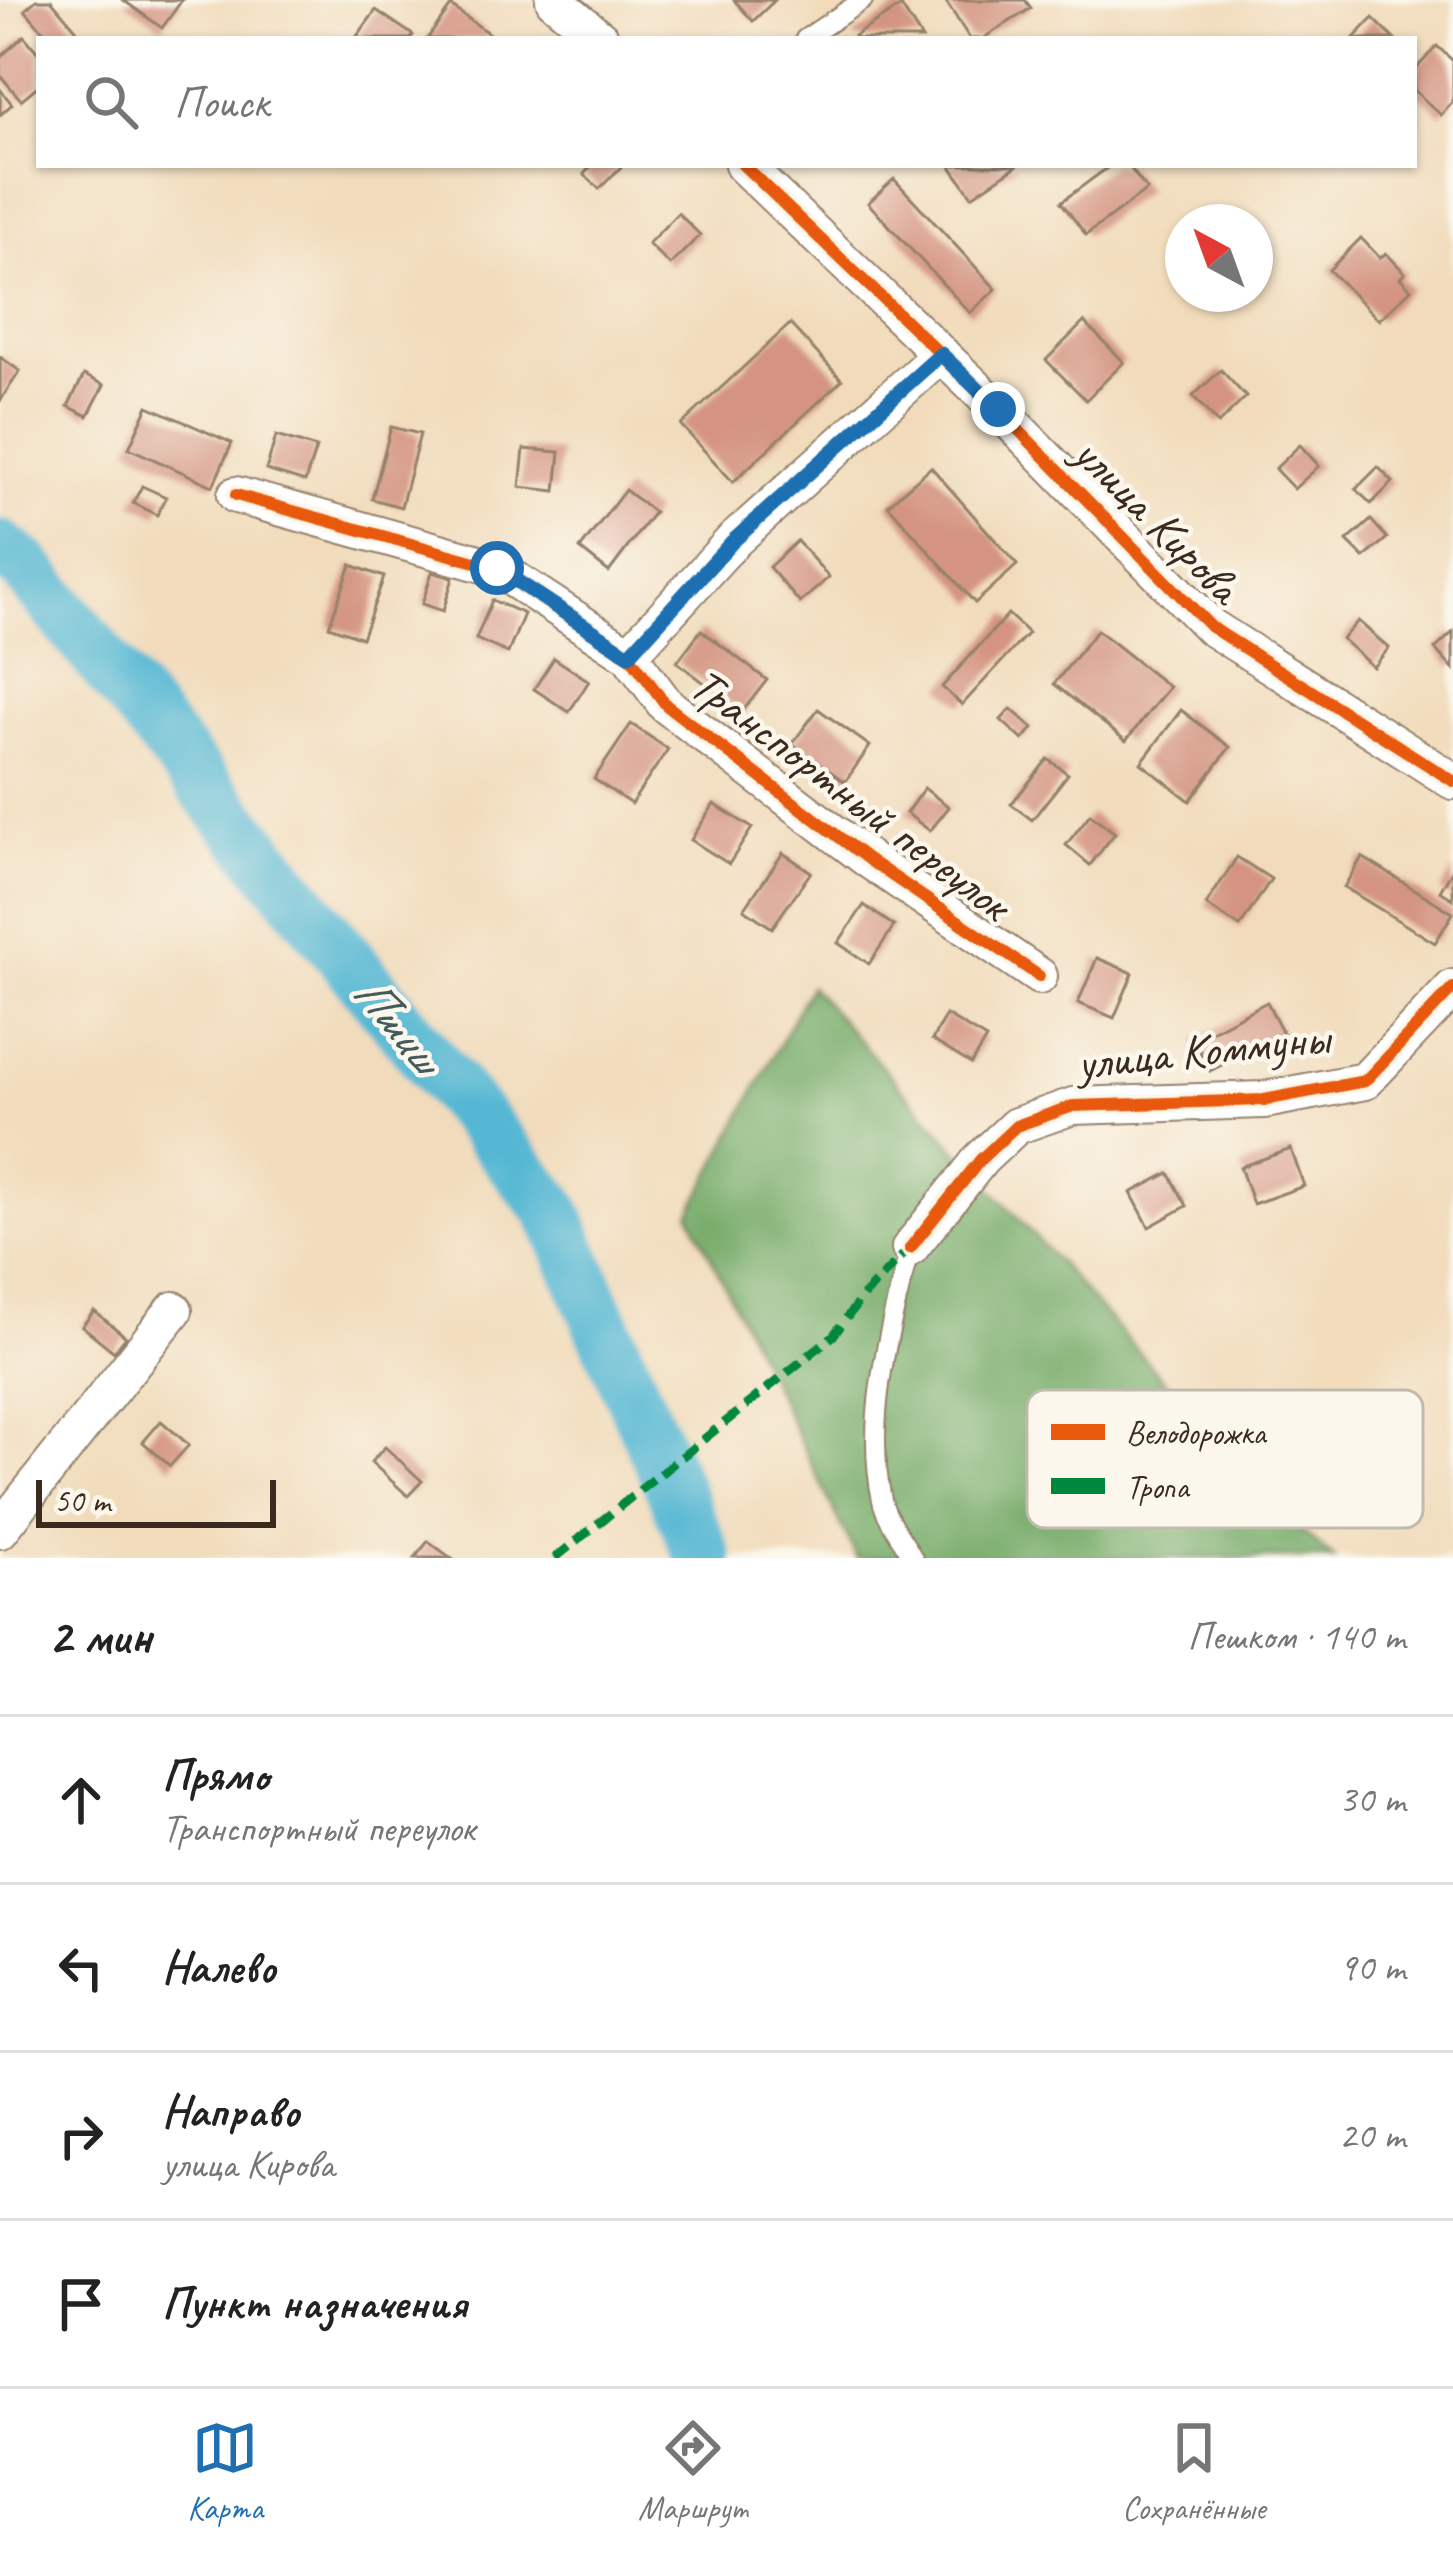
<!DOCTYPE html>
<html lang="ru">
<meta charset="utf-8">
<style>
body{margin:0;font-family:Caveat,sans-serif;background:#f6f6f6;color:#222}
.compass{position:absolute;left:1165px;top:204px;width:108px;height:108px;border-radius:50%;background:#fff;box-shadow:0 3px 9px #0004;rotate:319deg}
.scale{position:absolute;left:36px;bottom:30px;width:240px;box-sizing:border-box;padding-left:12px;border:6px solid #3b2a1e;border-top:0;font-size:33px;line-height:42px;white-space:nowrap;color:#3b2a1e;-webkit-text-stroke:9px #fbf7ec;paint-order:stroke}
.stop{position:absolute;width:36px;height:36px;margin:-27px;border:9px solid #1f6fb2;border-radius:50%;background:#fff}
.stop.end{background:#1f6fb2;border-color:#fff;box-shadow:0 3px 12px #0008}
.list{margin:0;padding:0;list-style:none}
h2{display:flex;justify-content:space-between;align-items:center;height:156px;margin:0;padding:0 48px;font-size:51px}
h2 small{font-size:39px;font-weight:400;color:#767676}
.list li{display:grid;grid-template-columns:78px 1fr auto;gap:36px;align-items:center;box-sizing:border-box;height:168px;padding:0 48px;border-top:3px solid #e0e0e0}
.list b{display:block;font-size:45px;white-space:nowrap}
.list p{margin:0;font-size:39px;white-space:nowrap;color:#767676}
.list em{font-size:39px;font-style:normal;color:#767676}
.icon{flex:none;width:66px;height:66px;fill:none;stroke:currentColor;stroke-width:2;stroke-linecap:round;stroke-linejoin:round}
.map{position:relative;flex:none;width:1453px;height:1558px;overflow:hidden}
.search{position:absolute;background:#fff;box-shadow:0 3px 9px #0004;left:36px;right:36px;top:36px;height:132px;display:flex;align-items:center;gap:30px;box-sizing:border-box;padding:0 42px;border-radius:0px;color:#767676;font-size:45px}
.sheet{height:828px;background:#fff}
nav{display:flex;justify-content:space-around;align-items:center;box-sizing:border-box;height:168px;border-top:3px solid #e0e0e0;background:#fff;font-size:33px;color:#767676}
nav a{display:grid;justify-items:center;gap:6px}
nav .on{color:#1f6fb2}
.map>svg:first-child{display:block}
.forest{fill:#74aa67;stroke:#586a42;stroke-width:3}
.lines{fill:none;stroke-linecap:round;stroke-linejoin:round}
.river{stroke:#54b7d3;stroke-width:57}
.building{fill:#d49481}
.service-casing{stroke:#96826c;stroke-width:22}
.minor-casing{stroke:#96826c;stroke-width:40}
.service{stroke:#fff;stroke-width:18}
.minor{stroke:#fff;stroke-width:36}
.quiet{stroke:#00873e;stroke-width:9;stroke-dasharray:18 9;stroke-linecap:butt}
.cycleway-casing{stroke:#fbf7ec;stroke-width:20}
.cycleway{stroke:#e8590c;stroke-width:12}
.route{stroke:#1f6fb2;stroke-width:15}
.labels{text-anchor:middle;stroke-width:9;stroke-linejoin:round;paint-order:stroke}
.street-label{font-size:48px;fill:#3b2a1e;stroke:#fbf7ec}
.water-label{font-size:51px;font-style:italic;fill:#445b5d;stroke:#fbf7ec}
.key{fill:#fbf7ec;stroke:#c1baae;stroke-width:3}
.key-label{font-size:33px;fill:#3b2a1e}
</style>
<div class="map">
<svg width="1453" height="1558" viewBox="0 0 1453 1558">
<rect width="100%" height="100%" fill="#fbf7ec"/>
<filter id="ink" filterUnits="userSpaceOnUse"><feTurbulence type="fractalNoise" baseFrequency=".00833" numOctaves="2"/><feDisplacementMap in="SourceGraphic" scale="24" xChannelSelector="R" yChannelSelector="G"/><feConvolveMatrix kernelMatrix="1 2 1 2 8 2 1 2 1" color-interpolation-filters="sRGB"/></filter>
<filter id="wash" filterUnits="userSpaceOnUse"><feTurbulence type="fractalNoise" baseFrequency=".004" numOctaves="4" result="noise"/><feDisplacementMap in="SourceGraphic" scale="48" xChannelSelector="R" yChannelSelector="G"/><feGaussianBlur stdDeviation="2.7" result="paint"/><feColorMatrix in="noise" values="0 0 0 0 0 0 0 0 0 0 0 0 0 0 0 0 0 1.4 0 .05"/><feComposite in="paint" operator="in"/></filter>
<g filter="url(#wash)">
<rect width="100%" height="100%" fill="#f1dbbb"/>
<path class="forest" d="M810,986L1290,1521L1334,1558H857L690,1214Z"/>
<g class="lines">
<path class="river" d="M0,548L25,567L552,1209L704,1558"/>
</g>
<g id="blocks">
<g class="building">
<path d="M36,0H51L80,34L74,39H50L25,10Z"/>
<path d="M123,0H182L162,28Z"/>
<path d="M734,0H775L753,21Z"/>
<path d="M945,0H1025L1031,8L982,39H970Z"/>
<path d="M451,6L488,33L484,39H427Z"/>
<path d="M901,6L922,39H856L854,36Z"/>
<path d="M376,10L413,35L410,39H355Z"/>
<path d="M1373,18L1394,39H1353Z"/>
<path d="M24,36L39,54V85L21,100L0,75V57Z"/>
<path d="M1437,46L1453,61V102L1441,115L1414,90V71Z"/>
<path d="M0,89L12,104L0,115Z"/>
<path d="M592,165H623L599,189L584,174Z"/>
<path d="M950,165H1018L972,196Z"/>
<path d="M1111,165H1128L1147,190L1086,235L1061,202Z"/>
<path d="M894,179L996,289L970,313L868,203Z"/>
<path d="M678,213L700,235L670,265L648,244Z"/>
<path d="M1361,238L1380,258L1386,253L1405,273L1400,278L1411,289L1379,320L1329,270Z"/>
<path d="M1084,322L1124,362L1086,400L1046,360Z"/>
<path d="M790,324L842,380L733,482L681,425Z"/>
<path d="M0,357L20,371L0,401Z"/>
<path d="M1221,370L1246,397L1218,424L1193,396Z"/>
<path d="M84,375L104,385L88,416L68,406Z"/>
<path d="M148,406L232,443L213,486L129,448Z"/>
<path d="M391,427L420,434L401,507L372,499Z"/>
<path d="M276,436L316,448L305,482L266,470Z"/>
<path d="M1300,445L1319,466L1294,489L1275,469Z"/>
<path d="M524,449L560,452L556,491L520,487Z"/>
<path d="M931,467L1017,565L975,603L888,505Z"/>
<path d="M1378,467L1393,482L1371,504L1356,489Z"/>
<path d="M142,486L166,497L157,515L133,503Z"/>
<path d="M625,490L654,512L609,572L580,549Z"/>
<path d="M1371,520L1387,538L1364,558L1347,541Z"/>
<path d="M797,541L829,577L800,603L769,567Z"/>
<path d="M351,565L384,577L362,638L329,626Z"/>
<path d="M432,572L453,578L443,611L422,604Z"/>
<path d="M492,600L524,614L508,653L476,639Z"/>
<path d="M1008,614L1028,633L962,705L942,687Z"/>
<path d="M1358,621L1389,648L1373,667L1342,639Z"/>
<path d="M701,630L767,680L742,712L677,662Z"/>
<path d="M1097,630L1169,687L1126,741L1054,684Z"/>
<path d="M1453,632V669L1435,649Z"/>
<path d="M554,658L589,681L569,712L534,689Z"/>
<path d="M818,709L870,746L845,782L792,744Z"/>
<path d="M1011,709L1033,728L1023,740L1001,720Z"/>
<path d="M1181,710L1230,747L1190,801L1141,763Z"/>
<path d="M631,724L668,749L631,804L594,779Z"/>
<path d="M1048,759L1068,774L1032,820L1011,804Z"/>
<path d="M924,788L949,807L930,831L906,813Z"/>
<path d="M714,804L752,828L729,864L691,840Z"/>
<path d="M1090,814L1115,833L1090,865L1066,845Z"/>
<path d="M783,853L811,872L772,928L744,909Z"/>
<path d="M1237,857L1271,879L1240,927L1206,905Z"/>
<path d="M1362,857L1453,913L1435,943L1344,887Z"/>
<path d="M1453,869V899L1440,891Z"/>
<path d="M864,905L894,926L869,964L838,943Z"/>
<path d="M1097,958L1133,973L1114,1018L1078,1003Z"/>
<path d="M1267,1002L1283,1033L1210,1071L1194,1040Z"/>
<path d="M946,1015L986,1039L971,1064L932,1040Z"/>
<path d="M1291,1149L1304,1186L1253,1204L1240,1167Z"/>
<path d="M1169,1173L1187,1206L1149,1227L1131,1193Z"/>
<path d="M94,1311L126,1337L114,1352L82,1326Z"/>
<path d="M161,1421L189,1445L170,1466L143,1442Z"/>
<path d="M385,1447L422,1481L408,1496L371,1462Z"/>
<path d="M428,1541L451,1558H415Z"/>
</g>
</g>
</g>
<g filter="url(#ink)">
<use href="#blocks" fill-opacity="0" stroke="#96826c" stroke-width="3"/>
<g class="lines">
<defs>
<g id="service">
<path d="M805,39L863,0"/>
<path d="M910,1248C890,1328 864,1417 882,1500C886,1519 903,1540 913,1558"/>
</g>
<g id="minor">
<path d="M554,0L601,39"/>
<path d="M743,165L998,409L1211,627L1453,781"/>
<path d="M236,495L497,568L629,655L666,705L869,860L1039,976"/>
<path d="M629,655L732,542L941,354"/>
<path d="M910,1248L981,1159L1016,1126L1073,1106L1264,1100L1365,1081L1453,988"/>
<path d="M0,1530L174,1310"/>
</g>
</defs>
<use href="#service" class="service-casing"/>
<use href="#minor" class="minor-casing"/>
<use href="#service" class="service"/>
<use href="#minor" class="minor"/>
<path class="quiet" d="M555,1558L833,1336L863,1296L910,1248"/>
<defs>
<g id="cycleway">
<path d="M743,165L998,409L1211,627L1453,781"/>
<path d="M236,495L497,568L629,655L666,705L869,860L1039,976"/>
<path d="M910,1248L981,1159L1016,1126L1073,1106L1264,1100L1365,1081L1453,988"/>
</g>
</defs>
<use href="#cycleway" class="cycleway-casing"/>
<use href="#cycleway" class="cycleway"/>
</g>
</g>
<g class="lines" filter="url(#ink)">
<path class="route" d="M497,568L629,655L732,542L941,354L998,409"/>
</g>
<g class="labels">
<g class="street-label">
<text transform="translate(1158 519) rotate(45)" y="17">улица Кирова</text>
<text transform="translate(851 793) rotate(37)" y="17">Транспортный переулок</text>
<text transform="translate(1203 1049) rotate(-6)" y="17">улица Коммуны</text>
</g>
<g class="water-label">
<text transform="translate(399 1023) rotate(51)" y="18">Пшиш</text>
</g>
</g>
<rect x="1027" y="1390" width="396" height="138" rx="18" class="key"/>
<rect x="1051" y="1424" width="54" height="16" fill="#e8590c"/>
<rect x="1051" y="1478" width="54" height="16" fill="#00873e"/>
<g class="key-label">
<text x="1126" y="1444">Велодорожка</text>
<text x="1126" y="1498">Тропа</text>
</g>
</svg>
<svg class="compass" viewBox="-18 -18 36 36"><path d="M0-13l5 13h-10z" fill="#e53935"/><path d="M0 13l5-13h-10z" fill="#767676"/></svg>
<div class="scale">50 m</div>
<div class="stop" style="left:497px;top:568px"></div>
<div class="stop end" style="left:998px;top:409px"></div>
<div class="search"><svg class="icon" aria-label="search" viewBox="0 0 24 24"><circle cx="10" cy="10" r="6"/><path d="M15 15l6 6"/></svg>Поиск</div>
</div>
<section class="sheet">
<h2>2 мин<small>Пешком · 140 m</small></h2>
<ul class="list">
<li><svg class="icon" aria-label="ahead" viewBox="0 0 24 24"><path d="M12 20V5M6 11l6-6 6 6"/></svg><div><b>Прямо</b><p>Транспортный переулок</p></div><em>30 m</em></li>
<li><svg class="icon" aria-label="left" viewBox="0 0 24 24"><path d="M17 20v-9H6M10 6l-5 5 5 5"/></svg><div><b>Налево</b></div><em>90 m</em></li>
<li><svg class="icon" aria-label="right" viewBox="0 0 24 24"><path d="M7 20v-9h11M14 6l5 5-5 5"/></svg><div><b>Направо</b><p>улица Кирова</p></div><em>20 m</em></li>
<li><svg class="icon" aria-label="arrive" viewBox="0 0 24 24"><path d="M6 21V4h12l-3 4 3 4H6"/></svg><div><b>Пункт назначения</b></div></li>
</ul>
</section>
<nav>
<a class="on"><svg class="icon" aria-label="map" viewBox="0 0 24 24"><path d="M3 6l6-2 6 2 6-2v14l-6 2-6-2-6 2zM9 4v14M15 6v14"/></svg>Карта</a>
<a><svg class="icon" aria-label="directions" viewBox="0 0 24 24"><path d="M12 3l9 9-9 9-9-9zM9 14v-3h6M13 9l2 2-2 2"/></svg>Маршрут</a>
<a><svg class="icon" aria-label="saved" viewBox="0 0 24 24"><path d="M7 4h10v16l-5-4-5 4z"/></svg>Сохранённые</a>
</nav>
